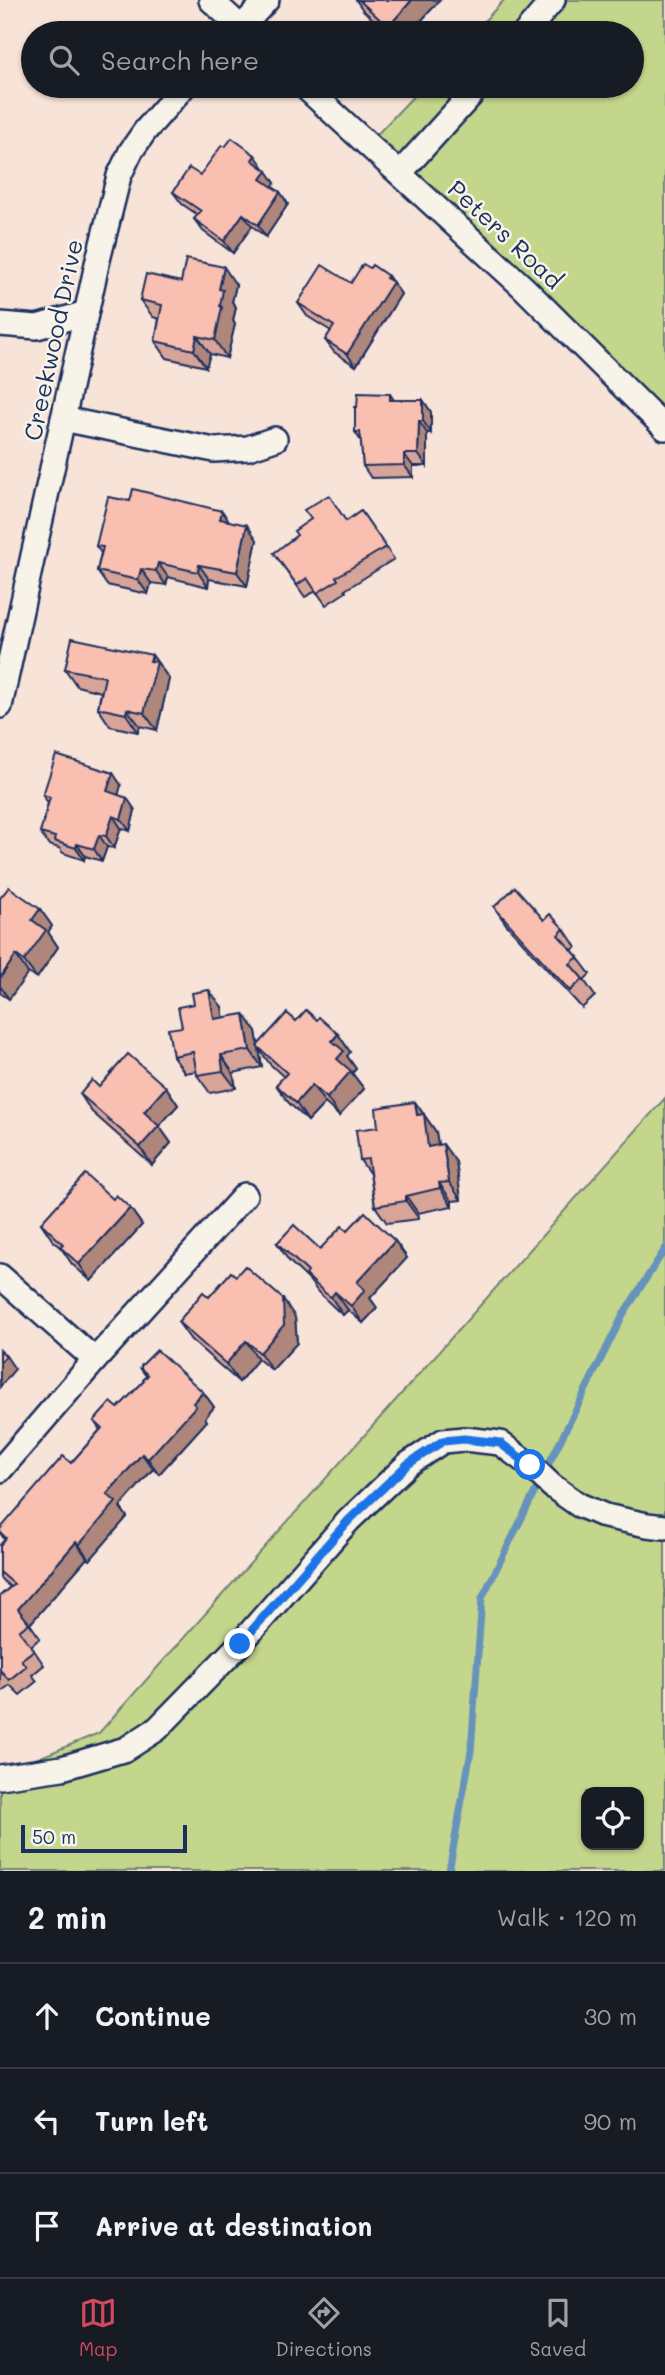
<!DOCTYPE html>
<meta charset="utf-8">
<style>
body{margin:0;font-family:Mali,sans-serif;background:#20242c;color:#f1f3f6}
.controls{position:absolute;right:21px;bottom:21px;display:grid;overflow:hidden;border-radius:14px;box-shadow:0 2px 5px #0004}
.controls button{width:63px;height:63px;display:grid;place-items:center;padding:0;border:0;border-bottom:2px solid #363941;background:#171b24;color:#f1f3f6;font:35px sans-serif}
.scale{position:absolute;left:21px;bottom:18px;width:166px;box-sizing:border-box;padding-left:7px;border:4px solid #1b2f5e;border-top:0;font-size:19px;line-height:24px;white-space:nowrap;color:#1b2f5e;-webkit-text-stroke:5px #f7f3e8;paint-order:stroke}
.stop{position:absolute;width:21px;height:21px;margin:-16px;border:5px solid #1a73e8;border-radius:50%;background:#fff}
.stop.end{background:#1a73e8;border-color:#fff;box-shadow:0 2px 7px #0008}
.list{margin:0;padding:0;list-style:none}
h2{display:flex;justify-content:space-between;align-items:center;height:91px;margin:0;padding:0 28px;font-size:30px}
h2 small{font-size:23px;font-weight:400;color:#9ea1a6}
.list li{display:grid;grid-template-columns:46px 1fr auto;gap:21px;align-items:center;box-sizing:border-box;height:105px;padding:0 28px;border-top:2px solid #363941}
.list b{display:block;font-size:26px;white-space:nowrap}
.list em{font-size:23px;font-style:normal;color:#9ea1a6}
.icon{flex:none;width:38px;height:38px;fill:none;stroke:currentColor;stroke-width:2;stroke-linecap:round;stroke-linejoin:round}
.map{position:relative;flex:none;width:665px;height:1871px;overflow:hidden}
.search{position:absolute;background:#171b24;box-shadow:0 2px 5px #0004;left:21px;right:21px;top:21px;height:77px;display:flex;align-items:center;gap:18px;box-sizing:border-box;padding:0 24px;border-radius:38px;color:#9ea1a6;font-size:26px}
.sheet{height:406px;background:#171b24}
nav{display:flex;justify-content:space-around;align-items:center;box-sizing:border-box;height:98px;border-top:2px solid #363941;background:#171b24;font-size:19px;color:#9ea1a6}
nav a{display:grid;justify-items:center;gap:4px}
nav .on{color:#d1495b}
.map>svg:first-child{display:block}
.green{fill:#c4d68b;stroke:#708274;stroke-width:2;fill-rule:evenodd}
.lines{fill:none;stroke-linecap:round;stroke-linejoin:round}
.stream{stroke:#6693bb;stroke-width:7}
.minor-casing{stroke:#1b2f5e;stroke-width:28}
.minor{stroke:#f7f3e8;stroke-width:23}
.wall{fill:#d6a498;stroke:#1b2f5e;stroke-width:2}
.shaded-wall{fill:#ae867c;stroke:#1b2f5e;stroke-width:2}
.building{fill:#f9bfb1;stroke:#1b2f5e;stroke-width:2}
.route{stroke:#1a73e8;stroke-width:9}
.labels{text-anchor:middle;stroke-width:5;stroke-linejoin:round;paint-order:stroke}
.street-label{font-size:24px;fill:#1b2f5e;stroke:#f7f3e8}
</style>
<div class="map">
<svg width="665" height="1871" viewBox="0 0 665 1871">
<rect width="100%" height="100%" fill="#f8e3d8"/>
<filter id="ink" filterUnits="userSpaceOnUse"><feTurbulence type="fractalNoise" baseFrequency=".0143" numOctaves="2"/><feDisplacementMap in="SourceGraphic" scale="14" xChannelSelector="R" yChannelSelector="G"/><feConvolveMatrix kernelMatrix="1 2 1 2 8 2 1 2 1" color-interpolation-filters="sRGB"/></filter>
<g filter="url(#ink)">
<g class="green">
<path d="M504,0H665V428L368,144L423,86H632V33H473Z"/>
<path d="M665,1098V1871H0V1774L99,1733ZM586,1792H639V1845H586Z"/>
</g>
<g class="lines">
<path class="stream" d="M449,1871L471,1751L482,1598L623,1315L665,1249"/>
<defs>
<g id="minor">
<path d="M211,0L247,33"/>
<path d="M236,33L267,0"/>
<path d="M525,33L553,0"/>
<path d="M304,86L524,288L665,428"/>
<path d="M400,173L479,86"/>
<path d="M0,324L37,327L86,313"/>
<path d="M63,419L214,450L248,448L275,439"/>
<path d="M0,706L97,264L119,176L131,151L145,131L184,86"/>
<path d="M0,1276L95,1360"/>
<path d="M0,1470L95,1360L245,1195"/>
<path d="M0,1777L62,1768L126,1749L157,1729L240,1644L349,1520L408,1464L443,1441L464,1439L500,1443L530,1465L552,1486L579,1505L605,1516L647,1525L665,1527"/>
</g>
</defs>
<use href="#minor" class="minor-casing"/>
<use href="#minor" class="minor"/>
</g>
<g class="wall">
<path d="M356,0H440L410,33H388L363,10Z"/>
<path d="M263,168L275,183L272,187L280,192L288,204L266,237L252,226L233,253L203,231L194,219L198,215L182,204L173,192L200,175Z"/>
<path d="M370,268L388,276L401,294L356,366L334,352L325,340L331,331L307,316L298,303L351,283Z"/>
<path d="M181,282L236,285L232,302L236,307L233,321L235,324L227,358L210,354L206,367L167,358L155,341L159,319L153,317L140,300Z"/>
<path d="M390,394L394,400H423L431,412V433H427V466H413V477L371,478L363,466L361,441L355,432L357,407Z"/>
<path d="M130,501L222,511L229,521L257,540L247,586L209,579L208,587L168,577L166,585L151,583L148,594L107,585L97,571L101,553L96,546Z"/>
<path d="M361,511L394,559L345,590L346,592L326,605L316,591L305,597L274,553L347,521Z"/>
<path d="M152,655L169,679L157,730L140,726L138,732L110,726L98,708L101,692L77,686L65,669Z"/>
<path d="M121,785L118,795L135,810L130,831L121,828L114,848L107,847L102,861L85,856L84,860L63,853L59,848L49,845L40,833L48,803L43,795Z"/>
<path d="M0,898L40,909L52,926L48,932L58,947L37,978L28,973L9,999L0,993Z"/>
<path d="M494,907L544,920L564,929L576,947L572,950L590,974L584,980L595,996L582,1008L506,924Z"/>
<path d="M222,1007L223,1017L256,1031L258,1045L296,1021L317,1020L338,1034L350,1052L347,1056L356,1069L352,1073L364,1089L339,1116L325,1103L308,1121L289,1103L276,1085L284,1077L270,1064L259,1049L262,1067L233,1073L236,1088L210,1093L197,1075V1071L185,1073L173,1056L182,1027Z"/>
<path d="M99,1087H166L178,1105L159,1126L171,1143L152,1165L92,1112L80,1094Z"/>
<path d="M415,1102L436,1132L438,1145L456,1162L461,1200L452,1201V1206L418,1213L419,1219L387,1223L375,1206L370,1174L360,1160Z"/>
<path d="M113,1199L130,1208L142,1225L91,1281L72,1264L61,1248L53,1241L41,1223Z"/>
<path d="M347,1231L395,1241L407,1258L370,1298L377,1308L363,1323L348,1310L343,1315L338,1311L318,1292L309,1280L289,1261L277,1243L320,1249Z"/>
<path d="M236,1276L295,1317L297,1343L272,1370L258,1359L239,1382L191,1340L178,1322Z"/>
<path d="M141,1369L203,1392L214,1407L205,1418L207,1421L159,1474L153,1469L120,1507L127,1517L90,1560L87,1558L30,1624L40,1638L31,1646L44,1665L32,1675L37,1681L20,1695L10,1685L0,1692V1596L10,1587L0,1578V1545L5,1540L0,1533V1529L71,1463L100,1430L94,1421L118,1408L144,1381L146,1376Z"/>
</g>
<g class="shaded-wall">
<path d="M412,0H440L410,33H392L388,27Z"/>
<path d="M255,155L264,168L261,172L252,160Z"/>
<path d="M267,171L275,183L269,191L261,179Z"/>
<path d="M280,192L288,204L266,237L258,225Z"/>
<path d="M243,214L252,226L233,253L224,241Z"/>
<path d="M224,267L236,285L232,302L236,307L233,321L235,324L227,358L215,340L220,306L219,289Z"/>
<path d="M388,276L401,294L356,366L347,354Z"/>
<path d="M197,336L210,354L206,367L194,350Z"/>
<path d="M423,400L431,412V433L423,421Z"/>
<path d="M419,421L427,433V466L418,454Z"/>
<path d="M404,454L413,466V477L404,465Z"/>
<path d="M222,511L232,525L220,519Z"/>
<path d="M247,525L257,540L247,586L237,572Z"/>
<path d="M158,563L168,577L166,585L156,571Z"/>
<path d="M199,565L209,579L208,587L198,572Z"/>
<path d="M141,569L151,583L148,594L138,580Z"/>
<path d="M152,655L169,679L157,730L144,713Z"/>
<path d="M127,709L140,726L138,732L126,714Z"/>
<path d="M113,773L121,785L116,803L107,791Z"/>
<path d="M127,798L135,810L130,831L121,819Z"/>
<path d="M113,816L121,828L114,848L106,836Z"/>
<path d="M99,835L107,847L102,861L94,849Z"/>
<path d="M77,844L85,856L84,860L76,848Z"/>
<path d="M40,909L52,926L48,932L58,947L37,978L24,961L32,920Z"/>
<path d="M16,955L28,973L9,999L0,986V978Z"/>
<path d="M209,990L222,1007L227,1037L214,1019Z"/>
<path d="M244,1014L256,1031L262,1067L250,1050Z"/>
<path d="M338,1034L350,1052L347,1056L356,1069L352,1073L364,1089L339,1116L327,1098L337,1059L332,1041Z"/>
<path d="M221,1055L233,1073L236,1088L223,1071Z"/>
<path d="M312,1085L325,1103L308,1121L296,1103Z"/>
<path d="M166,1087L178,1105L159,1126L171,1143L152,1165L140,1147L144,1112Z"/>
<path d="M415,1102L436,1132L441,1164L428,1147L417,1115Z"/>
<path d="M443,1144L456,1162L461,1200L449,1182Z"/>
<path d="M439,1183L452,1201V1206L440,1188Z"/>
<path d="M406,1196L418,1213L419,1219L406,1201Z"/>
<path d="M130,1208L142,1225L91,1281L79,1264Z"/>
<path d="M395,1241L407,1258L370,1298L377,1308L363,1323L351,1306L357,1282Z"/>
<path d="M335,1292L348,1310L343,1315L331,1297Z"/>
<path d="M283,1299L295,1317L297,1343L272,1370L260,1353Z"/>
<path d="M246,1341L258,1359L239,1382L226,1364Z"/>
<path d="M6,1356L15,1369L0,1387V1362Z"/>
<path d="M203,1392L214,1407L205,1418L207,1421L159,1474L148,1459Z"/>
<path d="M142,1454L153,1469L120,1507L127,1517L90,1560L79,1545L107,1494Z"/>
<path d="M76,1542L87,1558L30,1624L18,1609Z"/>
</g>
<g class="building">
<path d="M359,0H412L388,27Z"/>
<path d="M232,138L255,155L252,160L267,171L261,179L280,192L258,225L243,214L224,241L194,219L201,211L173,192L189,168L200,175L222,145L225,147Z"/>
<path d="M186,259L224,267L219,289L223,290L220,306L222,307L215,340L197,336L194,350L155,341L162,305L140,300L146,274L181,282Z"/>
<path d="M363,264L370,268L372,265L388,276L386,278L393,282L347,354L325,340L334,326L298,303L322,265L351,283Z"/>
<path d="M358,393L390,394V400H423V421H419L418,454H404V465L363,466L360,432H355V407H357Z"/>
<path d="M133,489L222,511L220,519L247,525L237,572L199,565L198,572L158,563L156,571L141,569L138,580L97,571L103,547L96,546L108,497L130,501Z"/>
<path d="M329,495L346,521L361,511L386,547L336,577L338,580L317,593L307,578L297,585L274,553L297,535L294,531L311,519L304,510Z"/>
<path d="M72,638L152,655L150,661L157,662L144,713L127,709L126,714L98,708L105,677L65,669Z"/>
<path d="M56,755L113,773L107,791L127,798L121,819L113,816L106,836L99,835L94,849L77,844L76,848L54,841L55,837L40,833L50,797L43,795Z"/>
<path d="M9,887L40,909L32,920L46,930L24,961L16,955L0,978V898Z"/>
<path d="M515,887L544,920L550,914L564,929L558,935L578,957L570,964L583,979L570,991L494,907Z"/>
<path d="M209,990L214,1019L244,1014L250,1050L221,1055L223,1071L197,1075L193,1052L173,1056L168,1029L182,1027L178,1007L194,1004L192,993Z"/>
<path d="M306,1010L317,1020L319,1017L338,1034L332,1041L344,1051L337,1059L351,1071L327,1098L312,1085L296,1103L276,1085L287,1073L257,1046L287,1013L296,1021Z"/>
<path d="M128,1054L166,1087L144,1112L159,1126L140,1147L80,1094L92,1080L99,1087Z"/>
<path d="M415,1102L417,1115L424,1114L428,1147L443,1144L449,1182L439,1183L440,1188L406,1196V1201L375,1206L368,1159L360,1160L356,1130L378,1127L376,1108Z"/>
<path d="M85,1174L113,1199L116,1195L130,1208L79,1264L60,1247L63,1244L41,1223Z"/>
<path d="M365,1212L395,1241L357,1282L365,1290L351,1306L335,1292L331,1297L325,1293L306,1275L308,1272L277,1243L294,1225L320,1249L342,1226L347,1231Z"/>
<path d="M245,1266L283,1299L284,1325L260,1353L246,1341L226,1364L178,1322L203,1292L209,1297L231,1272L236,1276Z"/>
<path d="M0,1350L6,1356L0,1362Z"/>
<path d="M157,1350L203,1392L193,1403L196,1406L148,1459L142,1454L107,1494L116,1502L79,1545L76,1542L18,1609L29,1623L19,1631L34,1650L21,1660L26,1666L9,1680L0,1670V1596L14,1584L0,1572V1545L6,1538L0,1532V1529L63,1456L71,1463L102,1428L94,1421L111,1402L118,1408L144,1381L143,1380L148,1375L141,1369V1366Z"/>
</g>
</g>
<g class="lines" filter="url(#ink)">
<path class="route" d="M240,1644L349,1520L408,1464L443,1441L464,1439L500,1443L530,1465"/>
</g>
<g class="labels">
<g class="street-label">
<text transform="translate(505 235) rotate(43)" y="8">Peters Road</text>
<text transform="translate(54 340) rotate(-78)" y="8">Creekwood Drive</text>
</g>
</g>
</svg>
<div class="controls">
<button><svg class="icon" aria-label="locate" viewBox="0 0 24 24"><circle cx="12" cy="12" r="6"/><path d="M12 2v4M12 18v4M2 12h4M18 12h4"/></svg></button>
</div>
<div class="scale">50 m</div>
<div class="stop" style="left:530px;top:1465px"></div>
<div class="stop end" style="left:240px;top:1644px"></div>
<div class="search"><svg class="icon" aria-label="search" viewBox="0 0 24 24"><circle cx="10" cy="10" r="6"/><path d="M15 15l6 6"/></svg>Search here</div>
</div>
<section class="sheet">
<h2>2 min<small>Walk · 120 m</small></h2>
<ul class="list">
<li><svg class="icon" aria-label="ahead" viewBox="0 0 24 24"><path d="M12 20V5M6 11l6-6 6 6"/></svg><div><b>Continue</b></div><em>30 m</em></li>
<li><svg class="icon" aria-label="left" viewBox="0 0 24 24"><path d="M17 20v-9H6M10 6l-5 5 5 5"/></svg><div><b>Turn left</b></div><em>90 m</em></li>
<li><svg class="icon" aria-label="arrive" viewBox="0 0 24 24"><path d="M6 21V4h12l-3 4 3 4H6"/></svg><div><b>Arrive at destination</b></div></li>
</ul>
</section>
<nav>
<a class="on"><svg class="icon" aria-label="map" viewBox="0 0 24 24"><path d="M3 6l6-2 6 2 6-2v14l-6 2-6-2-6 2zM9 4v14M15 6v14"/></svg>Map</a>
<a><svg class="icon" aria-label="directions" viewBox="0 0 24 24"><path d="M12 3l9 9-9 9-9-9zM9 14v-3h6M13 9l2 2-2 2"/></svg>Directions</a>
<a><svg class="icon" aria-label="saved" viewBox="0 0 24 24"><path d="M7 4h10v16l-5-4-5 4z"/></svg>Saved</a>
</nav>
